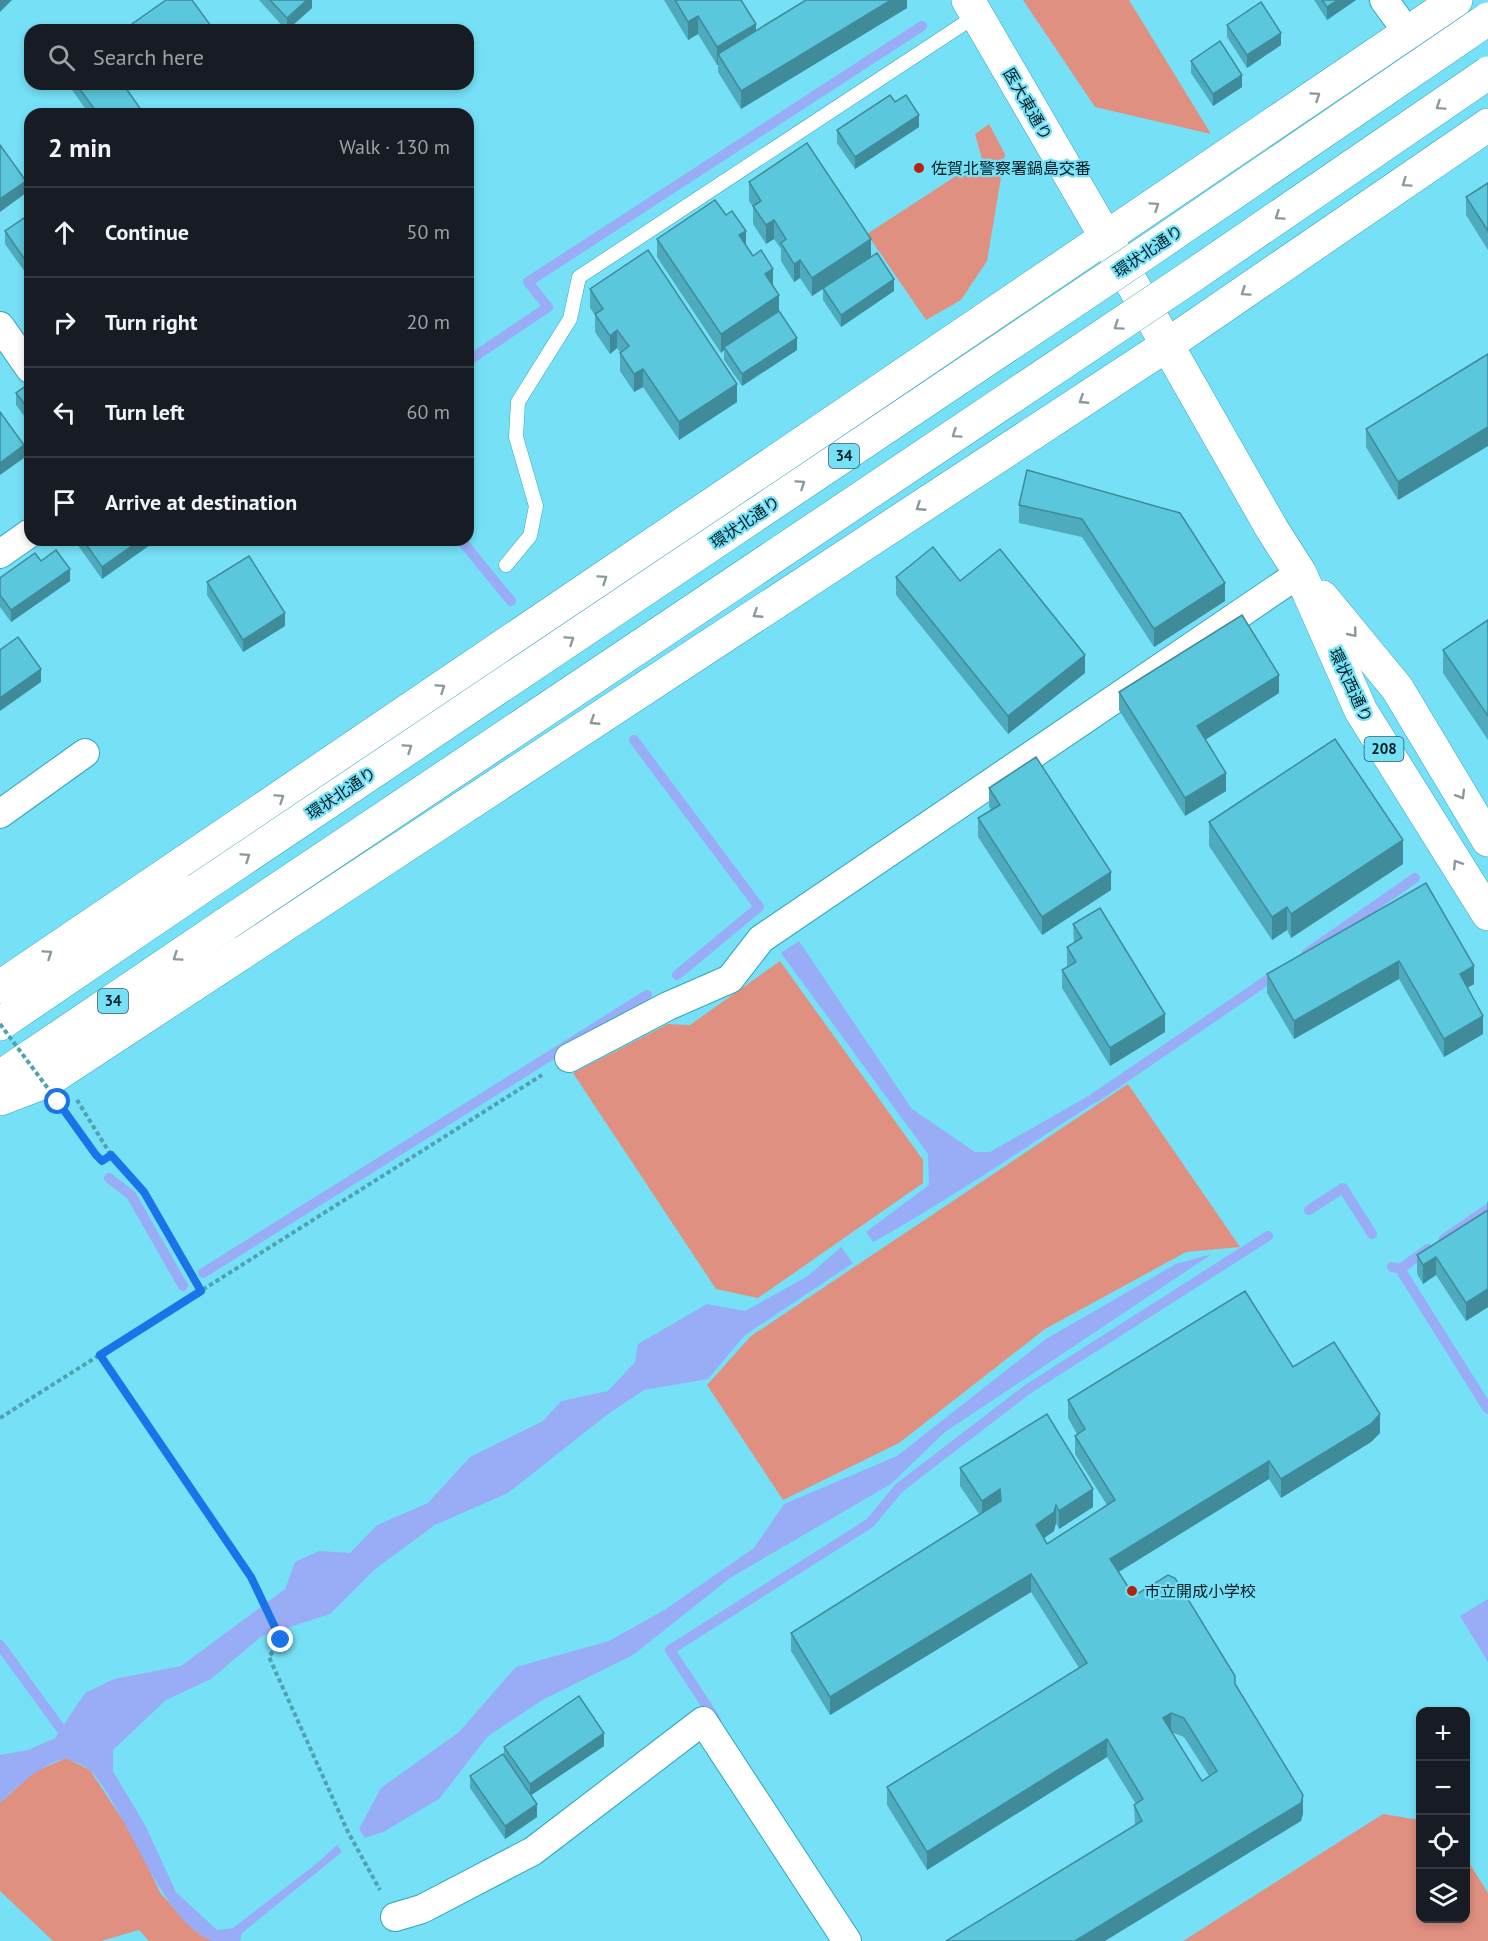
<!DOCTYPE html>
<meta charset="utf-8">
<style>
body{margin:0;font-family:"PT Sans","Noto Sans JP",sans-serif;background:#20242c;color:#f1f3f6}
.controls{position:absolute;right:18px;bottom:18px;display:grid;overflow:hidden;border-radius:12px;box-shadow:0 3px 9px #0003}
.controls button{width:54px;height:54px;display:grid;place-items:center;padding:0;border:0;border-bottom:2px solid #363941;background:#171b24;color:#f1f3f6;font:30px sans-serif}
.stop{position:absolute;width:18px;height:18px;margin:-14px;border:4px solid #1a73e8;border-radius:50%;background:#fff}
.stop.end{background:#1a73e8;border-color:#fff;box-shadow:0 2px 6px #0008}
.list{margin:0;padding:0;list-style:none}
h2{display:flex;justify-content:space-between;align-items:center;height:78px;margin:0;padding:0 24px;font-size:26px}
h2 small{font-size:20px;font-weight:400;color:#9ea1a6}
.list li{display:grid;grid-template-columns:39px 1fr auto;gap:18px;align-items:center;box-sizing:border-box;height:90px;padding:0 24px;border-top:2px solid #363941}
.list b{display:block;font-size:22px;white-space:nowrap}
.list em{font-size:20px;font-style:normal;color:#9ea1a6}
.icon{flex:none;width:33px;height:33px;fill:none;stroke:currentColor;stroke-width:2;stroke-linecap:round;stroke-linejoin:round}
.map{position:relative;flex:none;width:1488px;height:1941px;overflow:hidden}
.search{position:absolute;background:#171b24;box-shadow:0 3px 9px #0003;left:24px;top:24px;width:450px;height:66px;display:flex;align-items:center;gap:15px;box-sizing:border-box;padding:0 21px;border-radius:18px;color:#9ea1a6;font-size:22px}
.panel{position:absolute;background:#171b24;box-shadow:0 3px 9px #0003;left:24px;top:108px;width:450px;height:438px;border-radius:18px}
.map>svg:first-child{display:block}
.green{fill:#df9080}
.water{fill:#99acf6}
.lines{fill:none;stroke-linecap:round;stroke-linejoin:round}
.stream{stroke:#99acf6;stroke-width:10}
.service-casing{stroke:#31a4b9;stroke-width:15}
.minor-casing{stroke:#31a4b9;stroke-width:30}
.tertiary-casing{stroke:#31a4b9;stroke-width:34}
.trunk-casing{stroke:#31a4b9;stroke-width:34}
.path{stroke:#50a1b2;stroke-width:4;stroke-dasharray:4.5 3;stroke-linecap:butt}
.service{stroke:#fff;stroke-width:14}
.minor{stroke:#fff;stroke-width:28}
.tertiary{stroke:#fff;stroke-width:33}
.trunk{stroke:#fff;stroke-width:33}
.trunk-bridge-casing{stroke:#31a4b9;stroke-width:34;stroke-linecap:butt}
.path-bridge{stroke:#50a1b2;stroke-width:4;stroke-dasharray:4.5 3;stroke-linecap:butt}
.trunk-bridge{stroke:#fff;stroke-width:33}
.wall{fill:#4eabbd;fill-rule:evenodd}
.shaded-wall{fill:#408b9a}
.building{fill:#5bc7dc;stroke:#408b9a;stroke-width:1.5;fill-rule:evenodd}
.oneway{stroke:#8c999c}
.route{stroke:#1a73e8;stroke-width:8}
.poi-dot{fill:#b12509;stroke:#76e1f6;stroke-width:2}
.labels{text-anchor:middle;stroke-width:4.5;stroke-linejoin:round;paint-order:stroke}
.shield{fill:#76e1f6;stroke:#235863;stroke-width:1.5}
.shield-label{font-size:15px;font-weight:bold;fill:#001d24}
.street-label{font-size:16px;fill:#001d24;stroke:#76e1f6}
.poi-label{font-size:16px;fill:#001d24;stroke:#76e1f6;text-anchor:start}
</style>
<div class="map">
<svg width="1488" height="1941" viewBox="0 0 1488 1941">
<rect width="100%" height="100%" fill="#76e1f6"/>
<g class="green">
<path d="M1023,0H1129L1211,134L1095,107Z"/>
<path d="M989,124L1005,154L987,261L961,300L926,320L867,234L982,159L975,134Z"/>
<path d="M780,961L923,1160V1183L758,1298L716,1289L573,1073L668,1024L690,1025Z"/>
<path d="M1128,1084L1240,1247L1186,1252L1045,1329L899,1443L783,1500L707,1385L751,1336Z"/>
<path d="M66,1758L90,1770L130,1831L161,1894L196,1931L214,1941H149L139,1930L101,1941H53L0,1891V1803L34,1772Z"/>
<path d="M1383,1814L1420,1820V1918H1466V1858L1488,1893V1941H1183Z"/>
</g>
<g class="water">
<path d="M799,941L912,1109L975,1152H990L1106,1086L1110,1093C1031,1143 954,1197 873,1242L866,1232L929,1185L928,1154L781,953Z"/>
<path d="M841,1247L853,1263L745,1335L708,1379L644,1390L608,1414L508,1493L435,1525L375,1569L330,1614L262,1636L211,1679L166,1700L113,1750V1771L145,1825L176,1892L217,1930L233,1928L315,1865L337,1845L342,1852L242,1933L240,1941C232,1941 221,1941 213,1941C162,1924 128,1812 91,1771C85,1765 74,1762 66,1758C38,1766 21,1783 0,1803V1755L28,1750L55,1738L85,1693L114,1679L181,1666L285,1589L295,1562L319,1551L350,1553L377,1525L428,1503L470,1457L543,1421L561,1401L608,1391L635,1362L638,1344L707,1304L745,1311L808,1276Z"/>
<path d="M1212,1254L945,1432L891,1484L730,1578L633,1655L544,1699L488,1736L439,1799L383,1832L365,1838L359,1829L381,1788L459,1732L516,1667L609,1641L666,1609L754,1548L784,1504L897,1456L1046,1339L1176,1264Z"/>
<path d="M1488,1599V1662L1460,1616Z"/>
</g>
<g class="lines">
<g class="stream">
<path d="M468,361L548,307L528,282L922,26"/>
<path d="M461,540L511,601"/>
<path d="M634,740L759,907L677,975"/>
<path d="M1307,953L1415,878"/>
<path d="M1096,1097L1279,972"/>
<path d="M109,1178L131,1195L183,1286"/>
<path d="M1309,1210L1343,1188L1372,1234"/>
<path d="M1444,1239L1488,1209"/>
<path d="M1392,1267L1400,1269L1428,1249"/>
<path d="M1400,1269L1488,1409"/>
<path d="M203,1273L647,995"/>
<path d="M0,1645L61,1729L72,1736"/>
<path d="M716,1720L670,1650L870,1523L899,1488L1028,1389L1268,1236"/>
</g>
<defs>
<path id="service" d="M506,565L530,536L536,506L516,437L518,402L570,319L579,277L977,15"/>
<g id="minor">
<path d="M1384,0L1397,18"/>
<path d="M0,326L30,369"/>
<path d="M0,554L30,533"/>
<path d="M0,814L85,753"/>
<path d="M569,1058L668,1006L730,979L761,939L1300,573"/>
<path d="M395,1917L422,1909L533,1851L703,1721L847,1941"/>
</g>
<path id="tertiary" d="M968,0L1107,239"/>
<g id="trunk">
<path d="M1109,243L1272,529L1300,573L1361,711L1488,914"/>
<path d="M1322,597L1397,688L1488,840"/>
<path d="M0,987L1456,0"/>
<path d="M0,1024L197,890"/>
<path d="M0,1077L226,924"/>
<path d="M0,1099L47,1081L1167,345L1488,125"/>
</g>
</defs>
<use href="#service" class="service-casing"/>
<use href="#minor" class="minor-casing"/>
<use href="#tertiary" class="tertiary-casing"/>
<use href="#trunk" class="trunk-casing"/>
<g class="path">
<path d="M64,1110L96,1155L102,1161L111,1155L77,1100"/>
<path d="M111,1155L144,1192L201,1291"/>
<path d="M100,1355L251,1577L281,1639L269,1657L348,1832L380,1890"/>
<path d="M0,1418L542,1075"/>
</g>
<use href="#service" class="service"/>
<use href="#minor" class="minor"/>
<use href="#tertiary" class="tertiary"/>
<use href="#trunk" class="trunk"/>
<defs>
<g id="trunk-bridge">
<path d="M197,890L1160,243L1488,19"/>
<path d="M226,924L1186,280L1488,73"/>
</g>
</defs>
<use href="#trunk-bridge" class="trunk-bridge-casing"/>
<path class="path-bridge" d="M0,1024L58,1102"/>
<use href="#trunk-bridge" class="trunk-bridge"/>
</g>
<g class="wall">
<path d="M259,0H312V8L288,30H286Z"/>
<path d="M664,0H741L756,31L907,0V8L741,109L718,72V65H717L698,34L688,40Z"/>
<path d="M1314,0H1356L1327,20Z"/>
<path d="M1227,25L1281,45L1247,68L1227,37Z"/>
<path d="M1191,61L1242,87L1213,106L1191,73Z"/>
<path d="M68,84H123L144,114H89Z"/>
<path d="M895,102L919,127L855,169L837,143V130Z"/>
<path d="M749,182L871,256L894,291L841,327L823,300V289L812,296L800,278L794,282L781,261V249L774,239L766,244L753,224V207L749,201Z"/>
<path d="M1488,183V250L1466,215V197Z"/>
<path d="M30,214V279L5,244V231Z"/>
<path d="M657,239L746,245L779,312L797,350L742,386L724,360V350L721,353L657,257Z"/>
<path d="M590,289L737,402L679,440L643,387L634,392L620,371V352L617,348L610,354L595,332V315L590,308Z"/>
<path d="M1488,354V446L1398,500L1366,447V429Z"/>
<path d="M30,383V424L16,405V393Z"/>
<path d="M1027,470L1225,601L1154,647L1082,537L1019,523V505Z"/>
<path d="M77,540H157L102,579L77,544Z"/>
<path d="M896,577L1085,673L1008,734L896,595Z"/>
<path d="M0,578L70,581L11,622L0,607Z"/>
<path d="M207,582L285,626L243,652L207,595Z"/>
<path d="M1488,620V740L1443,673V650Z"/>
<path d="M1119,692L1279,693L1205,740L1226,791L1185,816L1119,710Z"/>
<path d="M989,788L1111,890L1042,935L978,837V818L991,810L989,806Z"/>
<path d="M1209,822L1403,864L1291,938L1287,930L1272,940L1209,846Z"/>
<path d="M1426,883L1474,984L1467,988L1483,1034L1444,1057L1399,979L1294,1039L1267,993V974Z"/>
<path d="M1073,924L1165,1032L1110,1066L1062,988V970L1067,967V947L1074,943Z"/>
<path d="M1487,1202H1488V1307L1466,1321L1436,1275L1423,1284L1417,1274V1255L1487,1211Z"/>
<path d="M1293,1367L1380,1433L1371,1442L1281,1498L1269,1479L1119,1572L1134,1596L1235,1685L1303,1813L1301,1821L1135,1825L1134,1805L1136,1804L1107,1757L927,1870L887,1805V1787L1079,1668L1031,1592L830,1715L791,1651V1633L979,1514L960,1486V1468L1093,1507L1059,1529L1056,1523L1054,1531L1044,1538L1047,1544L1107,1505L1075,1454V1436L1077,1434L1068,1418V1400ZM1171,1732L1184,1737L1209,1776L1202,1781Z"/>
<path d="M604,1746L531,1795L537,1817L505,1839L470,1788V1776L504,1756V1747Z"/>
</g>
<g class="shaded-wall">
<path d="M0,0H12L0,12Z"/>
<path d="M307,0H312V8L287,30V18Z"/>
<path d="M891,0H907V8L741,109V91Z"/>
<path d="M1338,0H1356L1327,20V7Z"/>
<path d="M698,16V34L688,40V22Z"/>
<path d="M756,24V42L718,54V65H717V47Z"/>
<path d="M1281,33V45L1247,68V55Z"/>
<path d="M1242,75V87L1213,106V94Z"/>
<path d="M919,115V127L855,169V157Z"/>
<path d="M26,181V193L0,212V199Z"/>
<path d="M774,220V239L766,244V225Z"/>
<path d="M746,231V249L739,235Z"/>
<path d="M871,239V257L812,296V278Z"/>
<path d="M800,260V278L794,282V264Z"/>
<path d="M773,269V287L765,274Z"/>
<path d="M894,279V291L841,327V315Z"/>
<path d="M779,295V313L724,347V350L721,353V334Z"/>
<path d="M617,330V348L610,354V336Z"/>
<path d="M797,338V350L742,386V374Z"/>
<path d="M643,369V387L634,392V374Z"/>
<path d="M737,384V402L679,440V422Z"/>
<path d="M1488,427V446L1398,500V482Z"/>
<path d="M24,445V458L0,475V463Z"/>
<path d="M140,540H157L102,579V567Z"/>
<path d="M70,569V581L11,622V610Z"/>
<path d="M1225,583V601L1154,647V629Z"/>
<path d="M285,613V626L243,652V640Z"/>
<path d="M1085,655V673L1008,734V716Z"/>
<path d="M41,669V682L0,711V698Z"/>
<path d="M1279,675V693L1197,745V726Z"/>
<path d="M1226,773V791L1185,816V798Z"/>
<path d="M1403,840V864L1291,938V914Z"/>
<path d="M1111,872V890L1042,935V917Z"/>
<path d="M1287,907V930L1272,940V917Z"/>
<path d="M1399,961V979L1294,1039V1021Z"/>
<path d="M1474,966V984L1460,992V974Z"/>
<path d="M1165,1014V1032L1110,1066V1048Z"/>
<path d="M1483,1016V1034L1444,1057V1039Z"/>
<path d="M1436,1257V1275L1423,1284V1265Z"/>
<path d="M1488,1289V1307L1466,1321V1303Z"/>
<path d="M1380,1414V1433L1371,1442L1281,1498V1479Z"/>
<path d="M1269,1461V1479L1110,1577V1559Z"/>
<path d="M1000,1489V1507L982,1519V1501Z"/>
<path d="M1093,1489V1507L1059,1529V1511Z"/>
<path d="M1056,1505V1523L1054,1531L1036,1544V1525Z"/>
<path d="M1031,1574V1592L830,1715V1697Z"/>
<path d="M1171,1713V1731L1163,1718Z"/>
<path d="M604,1733V1746L530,1796V1784Z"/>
<path d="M1107,1739V1757L927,1870V1852Z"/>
<path d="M1303,1795V1813L1301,1821L1105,1941H1075Z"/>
<path d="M537,1804V1817L505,1839V1826Z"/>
</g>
<g class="building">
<path d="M166,0H192L211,26L206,30H136L132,24Z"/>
<path d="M270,0H307L287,18Z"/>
<path d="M675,0H741L756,24L717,47L698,16L688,22Z"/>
<path d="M806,0H891L741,91L718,54Z"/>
<path d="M1322,0H1338L1327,7Z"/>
<path d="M1261,2L1281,33L1247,55L1227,25Z"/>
<path d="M1220,41L1242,75L1213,94L1191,61Z"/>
<path d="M76,84H123L144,114H98Z"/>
<path d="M890,95L895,102L906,95L919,115L855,157L837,130Z"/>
<path d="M807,143L871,239L812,278L800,260L794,264L781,243L786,239L774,220L766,225L753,206L761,201L749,182Z"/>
<path d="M0,145L26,181L0,199Z"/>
<path d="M1488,183V231L1466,197Z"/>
<path d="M715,200L726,215L732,211L746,231L739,235L753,256L761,250L773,269L765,274L779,295L721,334L657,239Z"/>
<path d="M30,214V267L5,231Z"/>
<path d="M648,250L737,384L679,422L643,369L634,374L620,353L629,346L617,330L610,336L595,314L603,309L590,289Z"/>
<path d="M877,253L894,279L841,315L823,288Z"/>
<path d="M779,311L797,338L742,374L724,347Z"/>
<path d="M1488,354V427L1398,482L1366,429Z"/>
<path d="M30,383V411L16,393Z"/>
<path d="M0,412L24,445L0,463Z"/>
<path d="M1027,470L1180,513L1225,583L1154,629L1082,519L1019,505Z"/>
<path d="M83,540H140L102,567Z"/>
<path d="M933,547L960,581L1000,549L1085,655L1008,716L896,577Z"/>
<path d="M56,550L70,569L11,610L0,595V578L35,553L41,561Z"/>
<path d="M249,556L285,613L243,640L207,582Z"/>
<path d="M1242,615L1279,675L1197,726L1226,773L1185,798L1119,692Z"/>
<path d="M1488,620V716L1443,650Z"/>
<path d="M18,637L41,669L0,698V650Z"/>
<path d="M1335,739L1403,840L1291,914L1287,907L1272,917L1209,822Z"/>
<path d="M1036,757L1111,872L1042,917L978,818L1000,805L989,788Z"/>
<path d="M1426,883L1474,966L1460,974L1483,1016L1444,1039L1399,961L1294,1021L1267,974Z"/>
<path d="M1100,908L1165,1014L1110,1048L1062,970L1076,962L1067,947L1082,938L1073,924Z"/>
<path d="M1488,1210V1289L1466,1303L1436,1257L1423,1265L1417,1255Z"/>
<path d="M1245,1291L1293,1367L1334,1342L1380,1414L1371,1424L1281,1479L1269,1461L1110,1559L1134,1596L1168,1575L1175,1578L1235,1676V1684L1303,1795L1301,1803L1075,1941H946L1142,1821L1134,1805L1143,1799L1107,1739L927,1852L887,1787L1087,1663L1031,1574L830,1697L791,1633L1001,1501L1000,1489L982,1501L960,1468L1047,1414L1093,1489L1059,1511L1056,1505L1054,1512L1036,1525L1047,1544L1115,1500L1075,1436L1085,1429L1068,1400ZM1171,1713L1184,1718L1217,1771L1202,1781L1163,1718Z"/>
<path d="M579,1696L604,1733L530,1784L504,1747Z"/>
<path d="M503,1754L537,1804L505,1826L470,1776Z"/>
</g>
<defs><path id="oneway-chevron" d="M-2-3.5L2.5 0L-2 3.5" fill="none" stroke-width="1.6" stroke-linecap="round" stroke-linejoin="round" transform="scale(1.5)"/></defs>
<g class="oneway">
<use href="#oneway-chevron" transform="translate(1316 96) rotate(-34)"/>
<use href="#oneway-chevron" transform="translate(1440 106) rotate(146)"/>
<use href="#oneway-chevron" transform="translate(1406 183) rotate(145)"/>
<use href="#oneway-chevron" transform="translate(1155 206) rotate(-34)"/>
<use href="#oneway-chevron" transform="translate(1279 216) rotate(146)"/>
<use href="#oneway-chevron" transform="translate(1245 292) rotate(146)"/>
<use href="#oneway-chevron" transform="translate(1118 326) rotate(146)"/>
<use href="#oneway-chevron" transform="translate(1083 400) rotate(147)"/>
<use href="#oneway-chevron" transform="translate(956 434) rotate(146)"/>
<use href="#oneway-chevron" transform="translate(801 484) rotate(-34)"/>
<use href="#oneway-chevron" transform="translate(920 507) rotate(147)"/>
<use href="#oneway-chevron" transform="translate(603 579) rotate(-34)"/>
<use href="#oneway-chevron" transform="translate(757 614) rotate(147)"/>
<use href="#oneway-chevron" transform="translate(1353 633) rotate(51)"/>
<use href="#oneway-chevron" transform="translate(570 640) rotate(-34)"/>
<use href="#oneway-chevron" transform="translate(441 688) rotate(-34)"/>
<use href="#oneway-chevron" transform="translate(594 721) rotate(147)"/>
<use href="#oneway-chevron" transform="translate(408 748) rotate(-34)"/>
<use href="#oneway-chevron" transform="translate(1461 795) rotate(59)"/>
<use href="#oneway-chevron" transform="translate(280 798) rotate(-34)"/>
<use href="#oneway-chevron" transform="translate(246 857) rotate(-34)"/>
<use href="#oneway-chevron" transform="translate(1457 864) rotate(-122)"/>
<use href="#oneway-chevron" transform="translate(48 954) rotate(-34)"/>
<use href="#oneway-chevron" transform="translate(177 957) rotate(146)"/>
</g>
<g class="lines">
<path class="route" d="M58,1102L96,1155L102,1161L111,1155L144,1192L201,1291L100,1355L251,1577L281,1640"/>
</g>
<g class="poi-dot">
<circle cx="919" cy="168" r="6"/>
<circle cx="1132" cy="1591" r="6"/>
</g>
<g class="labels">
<g class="shield">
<rect x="829" y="444" width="30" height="24" rx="4.5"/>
<rect x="1364.5" y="737" width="39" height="24" rx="4.5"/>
<rect x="98" y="989" width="30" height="24" rx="4.5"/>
</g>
<g class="shield-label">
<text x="844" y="461">34</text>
<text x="1384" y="754">208</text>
<text x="113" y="1006">34</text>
</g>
<g class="street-label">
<text transform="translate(1028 104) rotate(60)" y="6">医大東通り</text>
<text transform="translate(1148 251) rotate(-34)" y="6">環状北通り</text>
<text transform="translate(745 522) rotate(-34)" y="6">環状北通り</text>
<text transform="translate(1351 685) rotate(65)" y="6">環状西通り</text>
<text transform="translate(341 793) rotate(-34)" y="6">環状北通り</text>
</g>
<g class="poi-label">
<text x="931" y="174">佐賀北警察署鍋島交番</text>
<text x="1144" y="1597">市立開成小学校</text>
</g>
</g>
</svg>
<div class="controls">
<button>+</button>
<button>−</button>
<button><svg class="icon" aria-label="locate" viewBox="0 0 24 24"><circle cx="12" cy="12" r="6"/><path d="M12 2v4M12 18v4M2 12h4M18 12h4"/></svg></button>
<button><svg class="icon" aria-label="layers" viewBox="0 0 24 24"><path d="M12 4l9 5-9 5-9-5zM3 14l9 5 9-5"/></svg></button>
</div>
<div class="stop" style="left:58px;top:1102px"></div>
<div class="stop end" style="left:281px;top:1640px"></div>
<div class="search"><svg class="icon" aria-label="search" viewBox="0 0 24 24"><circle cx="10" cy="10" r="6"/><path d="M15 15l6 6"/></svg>Search here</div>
<section class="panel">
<h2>2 min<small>Walk · 130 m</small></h2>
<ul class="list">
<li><svg class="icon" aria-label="ahead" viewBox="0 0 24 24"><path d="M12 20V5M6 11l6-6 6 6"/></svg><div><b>Continue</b></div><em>50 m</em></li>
<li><svg class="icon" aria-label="right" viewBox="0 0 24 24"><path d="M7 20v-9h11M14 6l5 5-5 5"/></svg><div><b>Turn right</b></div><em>20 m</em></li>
<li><svg class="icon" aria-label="left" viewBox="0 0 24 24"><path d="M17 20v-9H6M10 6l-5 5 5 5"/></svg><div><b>Turn left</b></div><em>60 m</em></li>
<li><svg class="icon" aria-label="arrive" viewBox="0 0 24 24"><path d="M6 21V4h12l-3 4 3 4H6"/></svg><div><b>Arrive at destination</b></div></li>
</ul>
</section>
</div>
